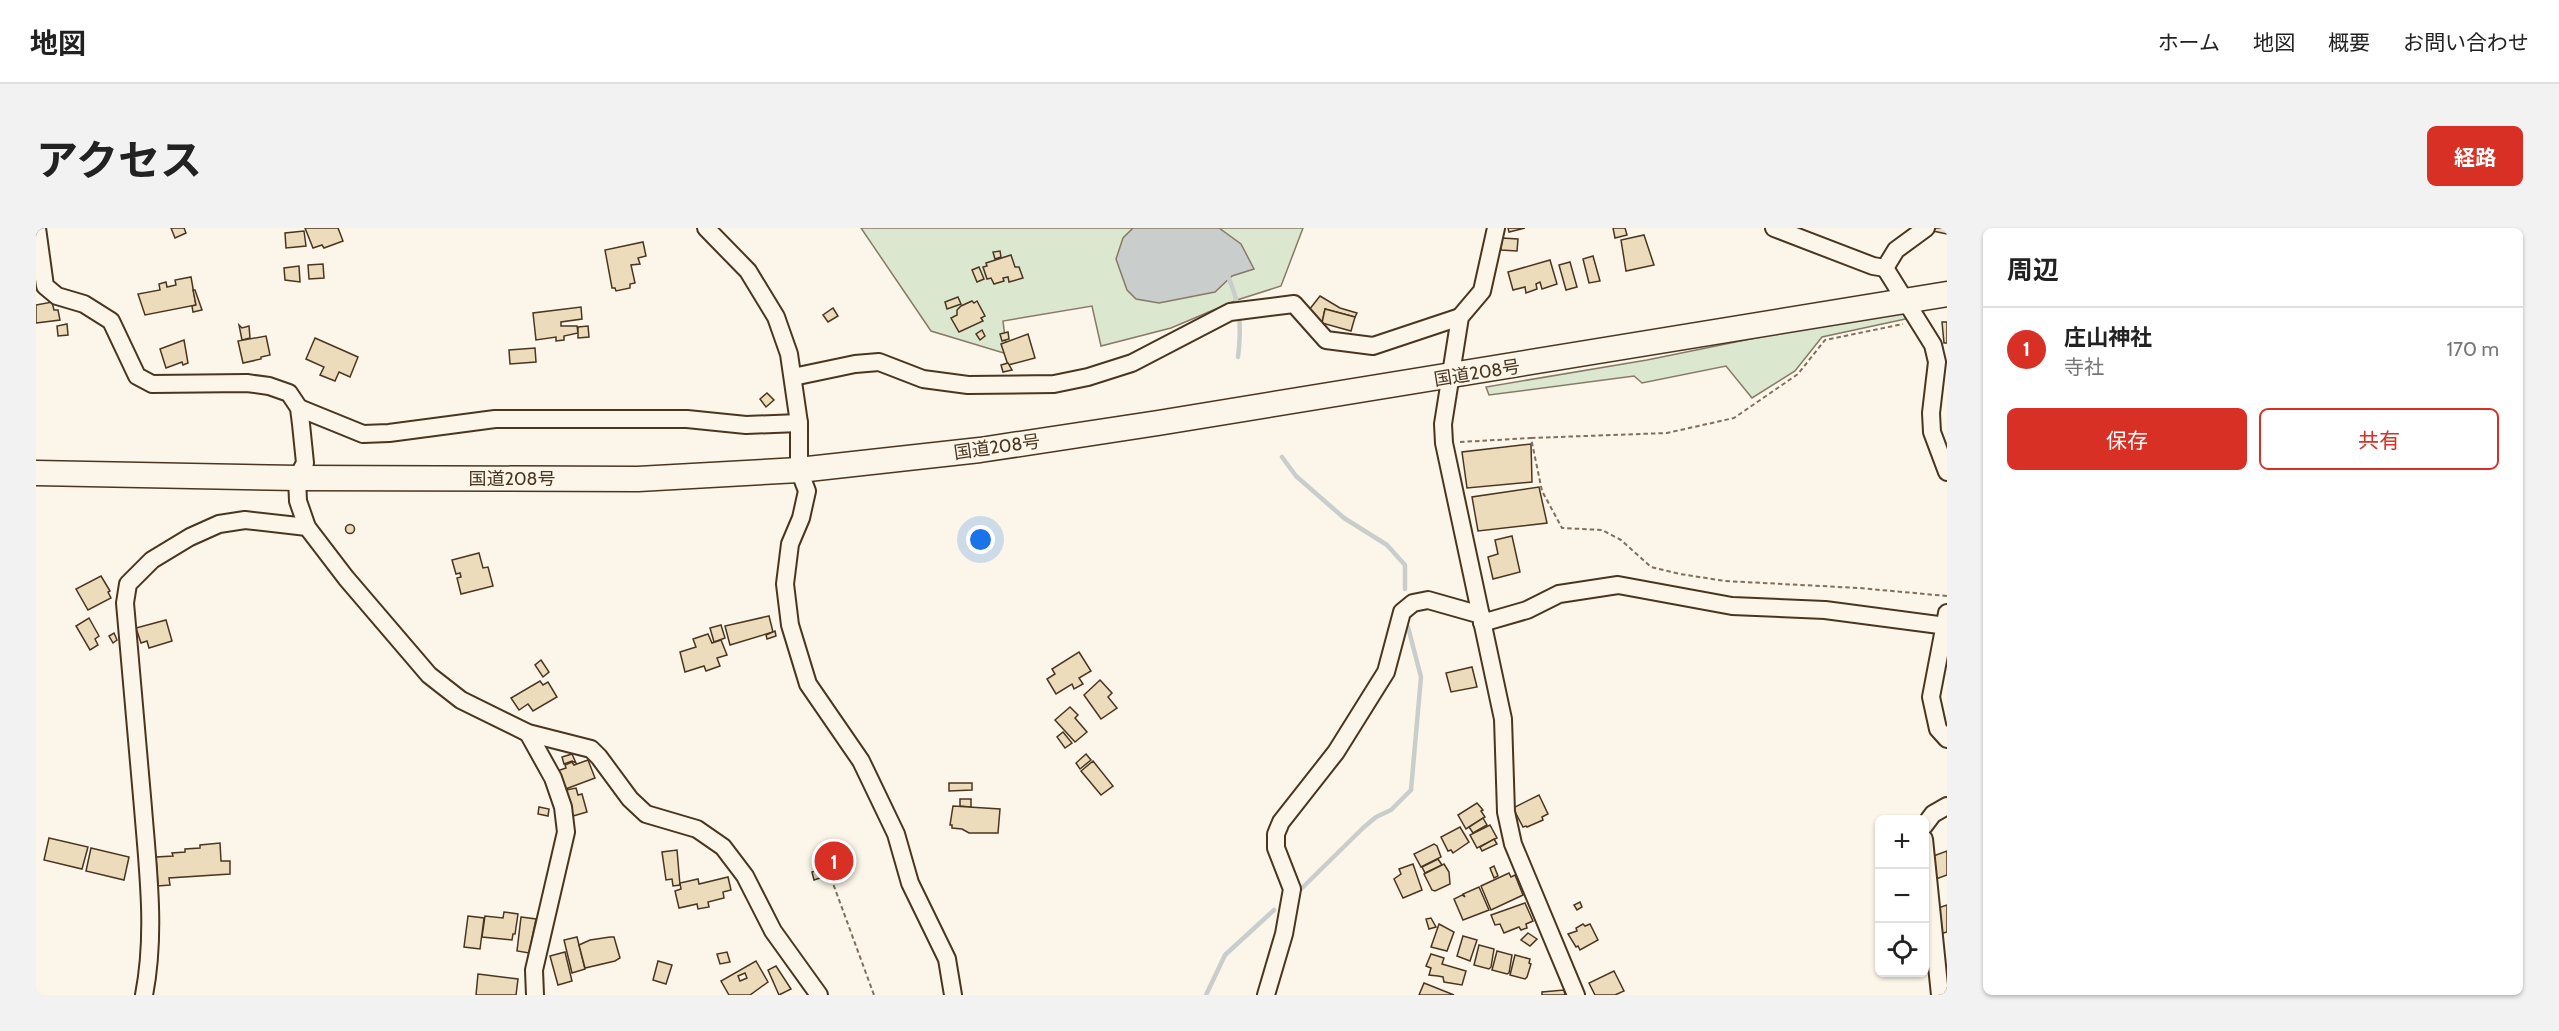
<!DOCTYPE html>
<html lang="ja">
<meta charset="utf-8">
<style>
body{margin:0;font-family:Cabin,"Noto Sans JP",sans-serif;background:#f2f2f2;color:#222}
.controls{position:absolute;right:18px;bottom:18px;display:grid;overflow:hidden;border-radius:9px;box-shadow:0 2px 4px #0004}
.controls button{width:54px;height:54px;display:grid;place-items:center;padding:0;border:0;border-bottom:2px solid #e0e0e0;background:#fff;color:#222;font:30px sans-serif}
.you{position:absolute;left:945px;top:312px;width:21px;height:21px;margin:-15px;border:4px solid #fff;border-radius:50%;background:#1a73e8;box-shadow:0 0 0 9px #1a73e833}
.badge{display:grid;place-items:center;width:39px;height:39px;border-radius:50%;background:#d93025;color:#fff;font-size:20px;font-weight:700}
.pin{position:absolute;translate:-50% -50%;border:3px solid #fff;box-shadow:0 2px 6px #0006}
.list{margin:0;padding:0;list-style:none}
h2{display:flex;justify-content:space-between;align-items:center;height:78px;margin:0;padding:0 24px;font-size:26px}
h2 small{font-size:20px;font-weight:400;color:#767676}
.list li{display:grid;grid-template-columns:39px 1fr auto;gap:18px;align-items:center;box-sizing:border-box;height:84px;padding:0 24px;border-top:2px solid #e0e0e0}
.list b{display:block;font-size:22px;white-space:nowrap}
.list p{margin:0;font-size:20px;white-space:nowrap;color:#767676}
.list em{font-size:20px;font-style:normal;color:#767676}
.actions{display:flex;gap:12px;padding:18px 24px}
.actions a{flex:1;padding:14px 0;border:2px solid #d93025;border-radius:9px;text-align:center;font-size:21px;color:#d93025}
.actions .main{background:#d93025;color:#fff}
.icon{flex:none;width:33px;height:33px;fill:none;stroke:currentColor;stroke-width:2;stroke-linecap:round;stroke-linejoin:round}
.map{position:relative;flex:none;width:1911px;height:767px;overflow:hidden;border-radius:9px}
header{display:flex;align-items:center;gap:36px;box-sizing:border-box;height:84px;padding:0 30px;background:#fff;border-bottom:2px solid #e0e0e0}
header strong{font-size:28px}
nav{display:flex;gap:33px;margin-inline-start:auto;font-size:21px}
.intro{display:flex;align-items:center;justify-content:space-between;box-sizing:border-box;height:144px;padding:0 36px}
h1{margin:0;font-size:42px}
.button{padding:15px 27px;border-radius:9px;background:#d93025;color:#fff;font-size:21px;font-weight:700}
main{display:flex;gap:36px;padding:0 36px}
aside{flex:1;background:#fff;border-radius:9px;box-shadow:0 2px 4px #0004}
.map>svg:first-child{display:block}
.green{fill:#dce7d0;stroke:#887966;stroke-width:1.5}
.water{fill:#c9cecd;stroke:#887966;stroke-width:1.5}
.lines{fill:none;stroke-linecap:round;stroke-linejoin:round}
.stream{stroke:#c9cecd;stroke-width:4.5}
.building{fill:#ecdcbc;stroke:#4a3520;stroke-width:1.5;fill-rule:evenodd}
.minor-casing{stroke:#4a3520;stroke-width:20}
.highway-casing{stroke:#4a3520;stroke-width:27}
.path{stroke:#7f6f5c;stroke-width:2;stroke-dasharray:4.5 3;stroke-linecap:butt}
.minor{stroke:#fbf6e9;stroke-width:16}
.highway{stroke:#fbf6e9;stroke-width:24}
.labels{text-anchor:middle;stroke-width:4.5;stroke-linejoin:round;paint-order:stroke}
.street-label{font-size:18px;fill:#4a3520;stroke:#fbf6e9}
</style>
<header>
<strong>地図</strong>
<nav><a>ホーム</a><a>地図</a><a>概要</a><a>お問い合わせ</a></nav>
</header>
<div class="intro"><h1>アクセス</h1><a class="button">経路</a></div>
<main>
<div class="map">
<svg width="1911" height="767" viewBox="0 0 1911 767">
<rect width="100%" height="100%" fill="#fbf6e9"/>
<g class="green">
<path d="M825,0H1267L1245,58L1201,72L1135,100L1065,118L1056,78L967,93L971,126L895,103Z"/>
<path d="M1867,80L1874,90L1786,109L1759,143L1716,170L1690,138L1606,155L1598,148L1453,167L1450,159L1611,132L1729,108L1769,96Z"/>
</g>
<path class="water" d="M1097,0H1183L1205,16L1218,41L1196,48L1179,64L1123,75L1100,71L1091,62L1080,31L1087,10Z"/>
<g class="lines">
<g class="stream">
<path d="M1191,46C1204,75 1206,97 1202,129"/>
<path d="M1246,229L1260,248L1308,290L1351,317L1369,337V361"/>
<path d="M1264,662L1327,600L1340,589L1355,582L1375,562L1385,449L1372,399"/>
<path d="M1170,767L1189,727L1238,682"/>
</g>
</g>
<g class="building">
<path d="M135,0H148L150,5L139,10Z"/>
<path d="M269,0H302L307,13L288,20L286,17L277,20Z"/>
<path d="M1472,0H1489L1473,4Z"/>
<path d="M1577,0H1589L1591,7L1579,10Z"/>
<path d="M1900,0H1911V6L1897,3Z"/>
<path d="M268,3L270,18L250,20L249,5Z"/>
<path d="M1608,7L1618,37L1590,43L1585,12Z"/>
<path d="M1466,10L1482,11L1481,23L1465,22Z"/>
<path d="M607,14L610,28L602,30L604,36L595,37L599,55L594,56V60L580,63L579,60H576L569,22Z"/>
<path d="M964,23L965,29L959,31L957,24Z"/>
<path d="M975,27L979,39H983L987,50L973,54L972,49L967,50L968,53L958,56L955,50L951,51L947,39L951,38L950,35Z"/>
<path d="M1557,28L1564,53L1553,55L1547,31Z"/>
<path d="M1514,32L1521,56L1506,61L1504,54L1500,56L1501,61L1490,65L1489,59L1477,62L1472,44Z"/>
<path d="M1534,34L1541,59L1530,62L1523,37Z"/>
<path d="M287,36L288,50L273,51L272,37Z"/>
<path d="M263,38L264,54L249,52L248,40Z"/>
<path d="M943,39L948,51L941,54L936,42Z"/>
<path d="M155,49L160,77L109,87L102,66L124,62L123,56L130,54L131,59L140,57L139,52Z"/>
<path d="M157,62H159L166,82L157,84L156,78L160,77Z"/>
<path d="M1284,68L1304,80L1321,85L1319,89L1289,81L1286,95L1273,82Z"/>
<path d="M922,69L925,76L911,81L909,74Z"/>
<path d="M936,73L938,75L941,73L949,88L945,90L947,93L923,104L915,90L921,87V82L925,78Z"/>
<path d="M16,74L18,82H22L24,92L0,95V77Z"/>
<path d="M545,79L546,91L525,94V98H541L542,105L528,108V112L520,113V109L500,112L497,85Z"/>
<path d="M797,80L802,88L792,94L787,87Z"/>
<path d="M1289,81L1319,89L1315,103L1286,95Z"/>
<path d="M1906,94H1911V115H1908Z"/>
<path d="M31,96L32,107L22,108L21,98Z"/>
<path d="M203,97L206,100L213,98L214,110L206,112Z"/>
<path d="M552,98L553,109L542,110V99Z"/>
<path d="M946,102L949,108L944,112L940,106Z"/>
<path d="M972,104L973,111L966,113L964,106Z"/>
<path d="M992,106L999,130L972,137L965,116Z"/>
<path d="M230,108L234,127L225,129V131L207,135L202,113Z"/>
<path d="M279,110L322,129L314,149L303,144L299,153L284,147L288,139L270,131Z"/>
<path d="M148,112L152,135L147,137L146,134L130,140L124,121Z"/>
<path d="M499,120L500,134L474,136L473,122Z"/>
<path d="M972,135L976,142L967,144L965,137Z"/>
<path d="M731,165L738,172L730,179L724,171Z"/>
<path d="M1495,216L1496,254L1431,260L1426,224Z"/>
<path d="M1503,259L1511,295L1442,303L1436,269Z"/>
<circle cx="314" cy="301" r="4.5"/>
<path d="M1476,308L1484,344L1457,351L1452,329L1462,326L1459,312Z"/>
<path d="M443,325L447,340L452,339L457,358L425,366L421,350L425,349L424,345L420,346L416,332Z"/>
<path d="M65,348L74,363L72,364L75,370L52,382L40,361Z"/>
<path d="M733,388L737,404L694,417L689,398Z"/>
<path d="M53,390L63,408L59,411L62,417L54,422L40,398Z"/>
<path d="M130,392L136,413L113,420L111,413L105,415L100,400Z"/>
<path d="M685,397L689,410L678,414L674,400Z"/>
<path d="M739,403L740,408L731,411L730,407Z"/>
<path d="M78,405L81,412L77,415L73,408Z"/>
<path d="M672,406L676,415L685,412L691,427L681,430L684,438L670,443L668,438L649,444L644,424L660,419L657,411Z"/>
<path d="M1043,424L1055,443L1043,450L1047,456L1038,461L1036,456L1020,466L1011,451L1019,446L1016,441Z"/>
<path d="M505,432L513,444L507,449L499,437Z"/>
<path d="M1436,439L1441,459L1415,464L1410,445Z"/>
<path d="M1064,452L1076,465L1072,469L1081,480L1065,491L1048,467Z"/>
<path d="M504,453L507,457L512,454L521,469L497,483L492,476L483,482L475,470Z"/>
<path d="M1034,479L1042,487L1039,490L1051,504L1039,514L1019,492Z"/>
<path d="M1027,504L1036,515L1029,520L1021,509Z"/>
<path d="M536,526L540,535L536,533L528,536L526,529Z"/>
<path d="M1050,526L1055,532L1044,541L1040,535Z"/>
<path d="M552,532L559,550L527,562L521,543L530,540L529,537L536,534L538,537Z"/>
<path d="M1057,533L1077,558L1065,567L1045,543Z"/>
<path d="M913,555H936V562L913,563Z"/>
<path d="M540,560L542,567L546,566L551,584L537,588L530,562Z"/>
<path d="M1503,567L1512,586L1506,589L1507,592L1491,599L1490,598L1487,599L1477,580Z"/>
<path d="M924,571H935V579L924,578Z"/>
<path d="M1441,575L1447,582L1445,583L1449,589L1430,601L1422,587Z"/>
<path d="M917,578L964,581L962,605H933L926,601L916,600V597H914Z"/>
<path d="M503,579L513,581L512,588L502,586Z"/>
<path d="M1447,590L1451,597L1437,605L1433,599Z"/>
<path d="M1454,597L1461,610L1441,620L1434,607Z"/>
<path d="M1424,599L1433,614L1417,625L1415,622L1412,623L1405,609Z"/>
<path d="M13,610L52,619L46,641L8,632Z"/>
<path d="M1458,611L1461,616L1446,623L1444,619Z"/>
<path d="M184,615L185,633H194V646L133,650L134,657L122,658L120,629L137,628L136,625L149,624V621L164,620V617Z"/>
<path d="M1398,616L1401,618L1405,629L1385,639L1378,626Z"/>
<path d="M798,617L801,628L799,629L800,632L804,631L807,644L792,648L789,635L792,634L791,630L789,631L786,620Z"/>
<path d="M55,620L93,629L88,652L50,643Z"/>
<path d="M641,622L644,657L637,658L636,651L630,652L626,624Z"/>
<path d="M1911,623V647L1900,651L1892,630Z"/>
<path d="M1402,631L1406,637L1389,645L1386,639Z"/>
<path d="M1377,636L1386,662L1367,670L1358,651L1365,646L1363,641Z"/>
<path d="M1408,636L1413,644L1414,656L1399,663L1396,662L1388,646Z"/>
<path d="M1458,638L1462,648L1458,650L1454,640Z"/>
<path d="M785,641L787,649L778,652L776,644Z"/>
<path d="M1473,645L1475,649L1479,647L1487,667L1455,682L1445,658Z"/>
<path d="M692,649L695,662L687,664L688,670L672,674L673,679L662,681L661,676L643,680L639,663L645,661L644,655L662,651L663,656Z"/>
<path d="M1443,659L1453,682L1427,692L1418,671L1426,667L1429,669L1427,666Z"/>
<path d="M1544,674L1546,679L1541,682L1538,677Z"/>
<path d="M1489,675L1497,693L1490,696L1491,700L1485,702L1483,699L1468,705L1464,696L1459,697L1455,687Z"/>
<path d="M1911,677V704L1904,706L1896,682Z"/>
<path d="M468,684L482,686L479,706H477L476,712L446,709L449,688L467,690Z"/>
<path d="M432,688L448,690L444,721L428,719Z"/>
<path d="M485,689L500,691L493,725L481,723Z"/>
<path d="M1395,690L1400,699L1393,701L1390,691Z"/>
<path d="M1403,696L1418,704L1411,723L1395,719Z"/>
<path d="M1547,696L1549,698L1554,696L1562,712L1544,722L1542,718L1540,719L1532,706L1541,703L1540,700Z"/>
<path d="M1492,705L1501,711L1494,718L1485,712Z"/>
<path d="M1427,708L1441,712L1434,733L1421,728Z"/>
<path d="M541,709L549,741L536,745L528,712Z"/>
<path d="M574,709H578L584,730L579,733L549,740L543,717L554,712Z"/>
<path d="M1443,717L1458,721L1455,739L1453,741L1438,737Z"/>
<path d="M1461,723L1476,727L1473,745L1471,746L1456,742Z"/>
<path d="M529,724L536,753L522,757L514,728Z"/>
<path d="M691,724L694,734L684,736L681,726Z"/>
<path d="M1395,726L1408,730L1406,736L1430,743L1426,757L1408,754L1407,749L1402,748L1393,747L1395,740L1390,738Z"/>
<path d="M1479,727L1494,731L1493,735L1495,736L1491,749L1489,751L1474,747Z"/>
<path d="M622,733L636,737L630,756L617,752Z"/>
<path d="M720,733L732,754L714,767H693L685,753ZM709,745L711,750L704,753L702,748Z"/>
<path d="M740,738L755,761L743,767L732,742Z"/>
<path d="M1578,743L1588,763L1579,767H1559L1553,755Z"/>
<path d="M442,746L482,751L480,767H440Z"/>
<path d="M1388,755L1418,767H1383Z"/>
<path d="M1528,762L1529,767H1506V764Z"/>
</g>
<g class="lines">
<defs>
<g id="minor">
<path d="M1,0L9,58L21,68L48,76L75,93L101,148L116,156L211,155L233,158L253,165L263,180L265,196L269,235L261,250L262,273L271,299L310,350L393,447L425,472L492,505L555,521L563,529L594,571L610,586L661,601L687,619L709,648L737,703L783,767"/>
<path d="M670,0L712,43L740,89L753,126L763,195V242L771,263L765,290L754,316L749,356L754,397L772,456L825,533L860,606L874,655L911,731L917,767"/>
<path d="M1460,0L1446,63L1424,89L1407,196L1408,215L1467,491L1470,584L1477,616L1540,767"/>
<path d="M1738,0L1837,38L1849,40"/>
<path d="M1849,40L1897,117L1901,134L1895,185L1896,204L1911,244"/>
<path d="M1849,40L1860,22L1890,0"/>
<path d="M757,149L819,136L843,134L887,151L932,157L1018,156L1052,149L1096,135L1194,84L1258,76L1290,112L1337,118L1424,89"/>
<path d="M263,180L327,206L353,205L459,191H651L710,197L763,195"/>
<path d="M1911,385L1895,469L1902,501L1911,511"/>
<path d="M1446,395L1491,382L1523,366L1582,357L1696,378L1789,382L1911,398"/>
<path d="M492,505L517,550L527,579L530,604L498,742L499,767"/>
<path d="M1888,598L1897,586L1911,578"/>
<path d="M1888,611L1904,767"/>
<path d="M108,767C120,706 112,642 107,580C101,512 95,444 89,375L92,356L116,332L154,309L183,296L209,292L271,299"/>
<path d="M1230,767L1248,706L1256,661L1240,620V606L1245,594L1300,524L1350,444L1366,384L1377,375L1392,372L1445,387"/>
</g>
<path id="highway" d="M0,245L261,250L602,251L763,242L944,222L1122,195L1911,66"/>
</defs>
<use href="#minor" class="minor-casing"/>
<use href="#highway" class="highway-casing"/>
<g class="path">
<path d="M1495,210L1631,205L1698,190L1762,146L1789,112L1867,96"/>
<path d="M1424,214L1495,210L1506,263L1526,300L1566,302L1585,312L1615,339L1644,346L1689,353L1823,360L1911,368"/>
<path d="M795,650L838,767"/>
</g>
<use href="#minor" class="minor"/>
<use href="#highway" class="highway"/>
</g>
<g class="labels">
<g class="street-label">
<text transform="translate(1441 145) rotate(-9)" y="6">国道208号</text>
<text transform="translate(961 219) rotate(-8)" y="6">国道208号</text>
<text x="476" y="257">国道208号</text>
</g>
</g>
</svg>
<div class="controls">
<button>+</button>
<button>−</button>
<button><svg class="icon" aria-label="locate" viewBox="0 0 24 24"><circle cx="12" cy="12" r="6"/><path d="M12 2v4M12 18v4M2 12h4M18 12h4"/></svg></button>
</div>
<div class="you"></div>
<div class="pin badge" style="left:798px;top:633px">1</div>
</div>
<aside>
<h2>周辺<small></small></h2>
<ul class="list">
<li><span class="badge">1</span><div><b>庄山神社</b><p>寺社</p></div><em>170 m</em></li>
</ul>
<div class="actions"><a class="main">保存</a><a>共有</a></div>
</aside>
</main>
